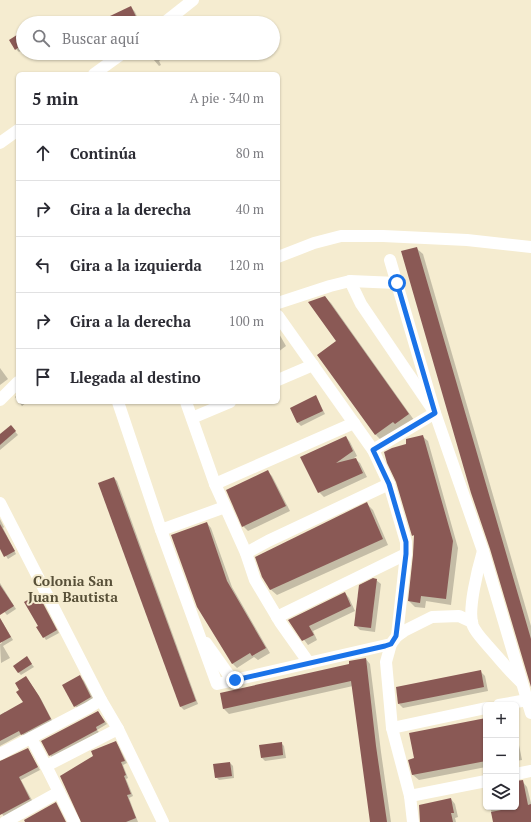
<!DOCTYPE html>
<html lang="es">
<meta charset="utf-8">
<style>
body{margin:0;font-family:"PT Serif",serif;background:#f7f7f7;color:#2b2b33}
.controls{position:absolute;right:12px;bottom:12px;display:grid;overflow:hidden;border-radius:6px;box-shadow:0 1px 3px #0004}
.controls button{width:36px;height:36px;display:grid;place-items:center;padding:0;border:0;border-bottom:1px solid #e1e1e2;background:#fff;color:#2b2b33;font:20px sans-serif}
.stop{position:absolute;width:12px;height:12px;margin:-9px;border:3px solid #1a73e8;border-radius:50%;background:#fff}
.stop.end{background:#1a73e8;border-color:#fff;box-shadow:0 1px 4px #0008}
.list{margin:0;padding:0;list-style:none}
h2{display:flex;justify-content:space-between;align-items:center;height:52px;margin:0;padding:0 16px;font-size:17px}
h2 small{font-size:13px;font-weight:400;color:#7c7c81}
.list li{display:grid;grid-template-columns:26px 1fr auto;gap:12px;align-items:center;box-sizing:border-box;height:56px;padding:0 16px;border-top:1px solid #e1e1e2}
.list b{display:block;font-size:15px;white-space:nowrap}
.list em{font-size:13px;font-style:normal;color:#7c7c81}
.icon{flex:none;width:22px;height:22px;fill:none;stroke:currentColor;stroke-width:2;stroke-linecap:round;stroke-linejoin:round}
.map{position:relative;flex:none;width:531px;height:822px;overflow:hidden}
.search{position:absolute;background:#fff;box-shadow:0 1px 3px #0004;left:16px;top:16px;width:264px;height:44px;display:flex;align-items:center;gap:10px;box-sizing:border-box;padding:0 14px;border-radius:22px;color:#7c7c81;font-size:15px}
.panel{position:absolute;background:#fff;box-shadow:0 1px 3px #0004;left:16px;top:72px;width:264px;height:332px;border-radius:6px}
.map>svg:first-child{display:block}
.shadow{fill:#0003}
.building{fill:#8a5955}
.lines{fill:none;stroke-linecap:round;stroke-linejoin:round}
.minor{stroke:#fff;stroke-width:12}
.route{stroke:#1a73e8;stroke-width:5}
.labels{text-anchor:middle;stroke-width:4;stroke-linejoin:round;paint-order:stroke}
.neighbourhood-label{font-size:14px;font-weight:bold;fill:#585038;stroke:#f5ecd0}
</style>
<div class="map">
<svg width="531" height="822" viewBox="0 0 531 822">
<rect width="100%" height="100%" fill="#f5ecd0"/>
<g class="shadow">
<path d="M131,7L135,12L140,23H114Z"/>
<path d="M23,33V49L19,52L16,49Z"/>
<path d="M148,53H165L167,56L159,61L161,65L159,66Z"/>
<path d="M416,248L423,254L531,626V683Z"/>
<path d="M325,297L331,303L414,420L382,441L376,435L319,355L337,341Z"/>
<path d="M278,332L286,346L278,352Z"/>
<path d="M0,368L8,379L0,385Z"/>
<path d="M18,394V401L15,397Z"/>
<path d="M315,397L318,400L325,414L301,426L298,423L291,408Z"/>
<path d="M19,402H27L22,406Z"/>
<path d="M13,429L18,435L0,450V435Z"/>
<path d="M422,436L428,441L458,548L451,605L426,601L425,608L415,607L409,601L415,537L413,535Z"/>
<path d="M346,437L350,442L357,456L354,458L360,463L367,477L324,497L319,492Z"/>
<path d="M267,471L272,476L290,511L248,531L243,526Z"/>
<path d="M114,478L117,481L198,704L184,710L181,707Z"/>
<path d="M367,504L373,510L388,545L277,595L270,589Z"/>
<path d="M0,519L4,527L3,528L16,554L8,559L0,547Z"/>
<path d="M207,523L211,528L232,587L270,653L258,660L254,657L237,668L232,663Z"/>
<path d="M376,580L381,584L375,632L360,630L355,625Z"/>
<path d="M0,583L16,609L7,615L0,607Z"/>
<path d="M345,593L349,598L355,611L313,631L317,640L308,645L289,620Z"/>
<path d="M38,596L41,599L59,633L46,640L44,637L39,626Z"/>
<path d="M0,618L13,640L3,646L10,658L1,663L0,644L2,643L0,639Z"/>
<path d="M27,658L34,667L21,675L18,672Z"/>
<path d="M366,659L370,664L381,752L391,822H371L353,686L229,714L224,709L221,694L350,665Z"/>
<path d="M480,671L485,676L488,691L403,708L399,704Z"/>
<path d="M80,677L84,681L95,702L80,711L75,706Z"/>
<path d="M28,680L41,699L53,722L25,737L22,734L0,746V715L5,712L6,713L24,702Z"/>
<path d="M98,712L107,724L97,730L99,732L52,758L50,755Z"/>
<path d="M486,719V767L419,780L413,775L409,760L415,759Z"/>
<path d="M115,742L118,745L127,763L123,765L128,778L126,779L133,796L129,798L138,822H86Z"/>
<path d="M516,742L519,745L522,760L516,761Z"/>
<path d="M281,743L284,746L286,758L265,761L262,758Z"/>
<path d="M28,749L40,770L21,780L33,802L5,818L0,811V774Z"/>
<path d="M230,763L233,766L234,778L219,780L216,777Z"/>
<path d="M523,782L527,787L531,803V822H494L490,807H516V784Z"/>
<path d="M451,799L455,804L458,817L455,818L456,822H421Z"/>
</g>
<g class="building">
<path d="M131,6L139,23H113L110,16Z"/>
<path d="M23,31V44L15,50L9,40Z"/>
<path d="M417,247L531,639V687L490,549L471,493L401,251Z"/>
<path d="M325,296L409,414L395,424L393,422L375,435L317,355L336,341L308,302Z"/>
<path d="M316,395L323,411L297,423L290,408Z"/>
<path d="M11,425L16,431L0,445V434Z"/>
<path d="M423,435L453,541L446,599L421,596L420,603L408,601L413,555L414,535L412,536L396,482L387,463L384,452L392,448L406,444V439Z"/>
<path d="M346,436L353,451L336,463L356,458L363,473L318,493L300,457Z"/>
<path d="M268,470L286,506L242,527L226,490Z"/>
<path d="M114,477L196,701L180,707L98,483Z"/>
<path d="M367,502L383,539L270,590L262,577L255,557Z"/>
<path d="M207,522L227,581L266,648L252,656L250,653L232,664L197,607L171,535Z"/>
<path d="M0,524L15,551L4,557L0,549Z"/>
<path d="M373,578L377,579L371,628L354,626L359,585Z"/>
<path d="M0,585L14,606L0,615Z"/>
<path d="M345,592L351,606L309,626L314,635L302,641L288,620Z"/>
<path d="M38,594L57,630L43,638L36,627L38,626L24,602Z"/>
<path d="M0,618L11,637L0,643Z"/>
<path d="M27,656L32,664L18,673L13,666Z"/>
<path d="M366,658L376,746L387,822H370L351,681L223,709L220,693L349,664V661Z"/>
<path d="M481,670L484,687L398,704L396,687Z"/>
<path d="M80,675L91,697L74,707L62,685Z"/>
<path d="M26,676L39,696L51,719L21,735L19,731L0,741V715L23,702L16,692L19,690L15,683Z"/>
<path d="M98,711L105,722L96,727L97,730L49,756L41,741Z"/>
<path d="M486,718V761L412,775L408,760L414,758L409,733Z"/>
<path d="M116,741L125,761L121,762L126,775L124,776L131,794L127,795L136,818L126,822H81L60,776L93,756L91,751Z"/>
<path d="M282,742L283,755L261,758L259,745Z"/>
<path d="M28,748L38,767L19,777L30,799L0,815V761Z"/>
<path d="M230,762L232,776L215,778L213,764Z"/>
<path d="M523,780L528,805L531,804V822H493L491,812L516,807V781Z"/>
<path d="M451,798L454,813H451L453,822H420L419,805Z"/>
<path d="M56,802L66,822H25L24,820Z"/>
</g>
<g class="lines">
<g class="minor">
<path d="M164,23L193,0"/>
<path d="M94,74L123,53"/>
<path d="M0,143L18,130"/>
<path d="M278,257L314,243L341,236H383L467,240L531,247"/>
<path d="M390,260L435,413L483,551L531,713"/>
<path d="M350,281L361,304L435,413L373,450"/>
<path d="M278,303L330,286L350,281L397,283"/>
<path d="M278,316L373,450L389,484L406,542V554L397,636"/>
<path d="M278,380L313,365"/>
<path d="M0,400L18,382"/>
<path d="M118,402L161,530L217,684L391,644"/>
<path d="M186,402L215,484L246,553L255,580L280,622L309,663"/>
<path d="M192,418L230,402"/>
<path d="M215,484L354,423"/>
<path d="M0,503L101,700L118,729L163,822"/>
<path d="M161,530L225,507"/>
<path d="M483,551C478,568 467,611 473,626C476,633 483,640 488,646C499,658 509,671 521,682"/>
<path d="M246,553L268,541L389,484"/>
<path d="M277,617L406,554"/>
<path d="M206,643L228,674L235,680"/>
<path d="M499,705L527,700"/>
<path d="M392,728L486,708"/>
<path d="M31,738L46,766"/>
<path d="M0,754L88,708L101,700"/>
<path d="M516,774L531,771"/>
<path d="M59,792L74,822"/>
<path d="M410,796L486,781"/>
<path d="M5,822L59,792L46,766L118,729"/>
<path d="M413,822L410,796L392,728L386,662L391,644L397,636L404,631L432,617L459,616L472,622"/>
</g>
</g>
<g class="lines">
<path class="route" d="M235,680L385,646L391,644L396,636L406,554V542L389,484L373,450L435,413L397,283"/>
</g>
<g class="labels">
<g class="neighbourhood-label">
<text x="73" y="586">Colonia San<tspan x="73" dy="16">Juan Bautista</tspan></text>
</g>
</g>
</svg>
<div class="controls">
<button>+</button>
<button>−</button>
<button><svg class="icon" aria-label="layers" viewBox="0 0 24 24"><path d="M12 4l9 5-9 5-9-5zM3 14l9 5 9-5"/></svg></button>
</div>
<div class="stop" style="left:397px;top:283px"></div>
<div class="stop end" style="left:235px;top:680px"></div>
<div class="search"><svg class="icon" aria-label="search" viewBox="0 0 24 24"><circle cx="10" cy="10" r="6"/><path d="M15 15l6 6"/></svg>Buscar aquí</div>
<section class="panel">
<h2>5 min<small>A pie · 340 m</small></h2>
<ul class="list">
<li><svg class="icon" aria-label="ahead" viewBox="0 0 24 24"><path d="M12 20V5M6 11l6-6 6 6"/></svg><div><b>Continúa</b></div><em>80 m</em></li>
<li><svg class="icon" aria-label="right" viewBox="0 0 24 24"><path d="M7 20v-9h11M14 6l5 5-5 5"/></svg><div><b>Gira a la derecha</b></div><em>40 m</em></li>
<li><svg class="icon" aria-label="left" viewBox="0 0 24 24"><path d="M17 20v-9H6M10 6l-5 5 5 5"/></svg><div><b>Gira a la izquierda</b></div><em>120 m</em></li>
<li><svg class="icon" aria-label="right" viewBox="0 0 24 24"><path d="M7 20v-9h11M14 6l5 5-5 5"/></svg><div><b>Gira a la derecha</b></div><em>100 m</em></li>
<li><svg class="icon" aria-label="arrive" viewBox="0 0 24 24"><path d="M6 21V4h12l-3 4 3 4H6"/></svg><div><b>Llegada al destino</b></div></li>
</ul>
</section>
</div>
